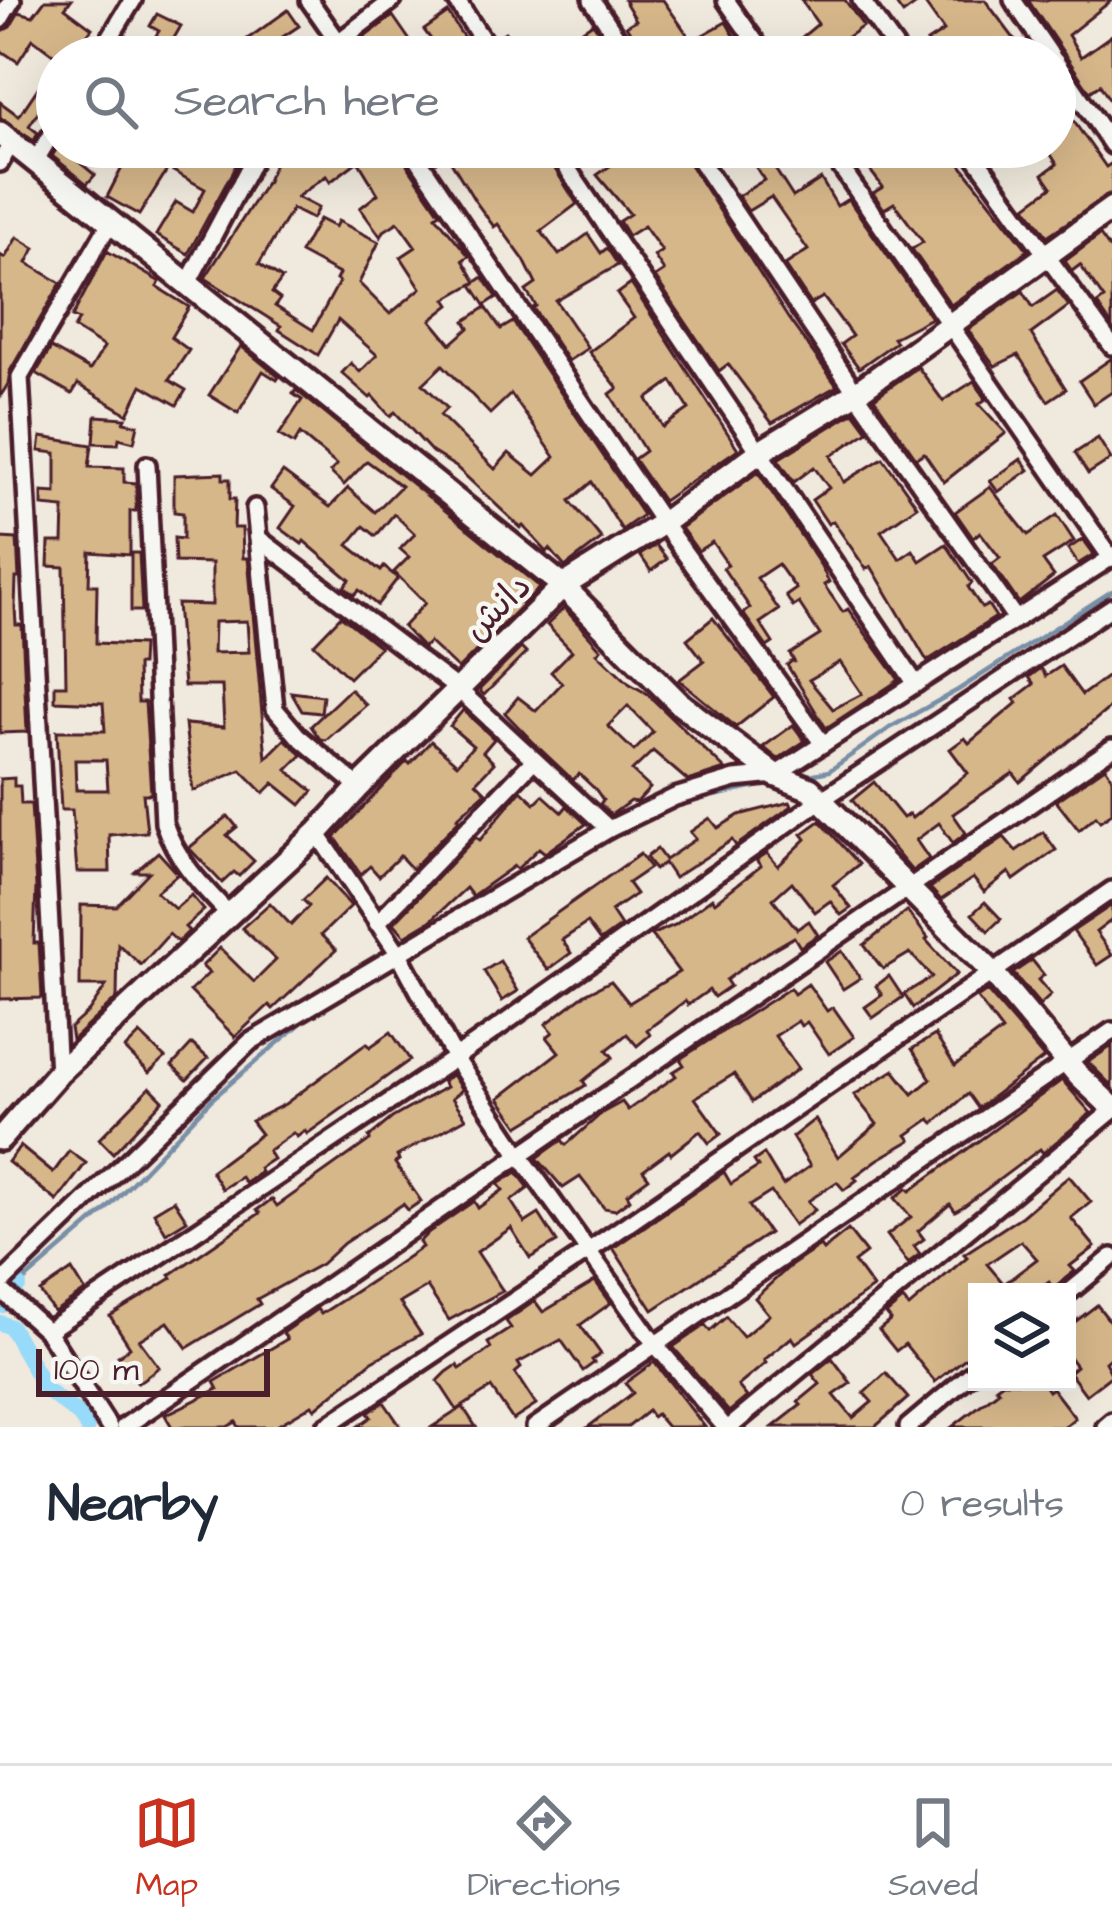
<!DOCTYPE html>
<meta charset="utf-8">
<style>
body{margin:0;font-family:"Architects Daughter","Playpen Sans Arabic",sans-serif;background:#f2f2f3;color:#1f2937}
.controls{position:absolute;right:36px;bottom:36px;display:grid;overflow:hidden;border-radius:0px;box-shadow:0 12px 48px #0002}
.controls button{width:108px;height:108px;display:grid;place-items:center;padding:0;border:0;border-bottom:3px solid #e0e1e3;background:#fff;color:#1f2937;font:60px sans-serif}
.scale{position:absolute;left:36px;bottom:30px;width:234px;box-sizing:border-box;padding-left:12px;border:6px solid #4a1f2b;border-top:0;font-size:33px;line-height:42px;white-space:nowrap;color:#4a1f2b;-webkit-text-stroke:9px #f6f6f2;paint-order:stroke}
.list{margin:0;padding:0;list-style:none}
h2{display:flex;justify-content:space-between;align-items:center;height:156px;margin:0;padding:0 48px;font-size:51px}
h2 small{font-size:39px;font-weight:400;color:#747a83}
.icon{flex:none;width:66px;height:66px;fill:none;stroke:currentColor;stroke-width:2;stroke-linecap:round;stroke-linejoin:round}
.map{position:relative;flex:none;width:1112px;height:1427px;overflow:hidden}
.search{position:absolute;background:#fff;box-shadow:0 12px 48px #0002;left:36px;right:36px;top:36px;height:132px;display:flex;align-items:center;gap:30px;box-sizing:border-box;padding:0 42px;border-radius:66px;color:#747a83;font-size:45px}
.sheet{height:336px;background:#fff}
nav{display:flex;justify-content:space-around;align-items:center;box-sizing:border-box;height:168px;border-top:3px solid #e0e1e3;background:#fff;font-size:33px;color:#747a83}
nav a{display:grid;justify-items:center;gap:6px}
nav .on{color:#c8321e}
.map>svg:first-child{display:block}
.lines{fill:none;stroke-linecap:round;stroke-linejoin:round}
.stream{stroke:#788fa7;stroke-width:4.5}
.canal{stroke:#97daf9;stroke-width:16}
.building{fill:#d6b78a;stroke:#4a1f2b;stroke-width:3;fill-rule:evenodd}
.street-casing{stroke:#4a1f2b;stroke-width:24}
.secondary-casing{stroke:#4a1f2b;stroke-width:30}
.street{stroke:#f6f6f2;stroke-width:15}
.secondary{stroke:#f6f6f2;stroke-width:21}
.labels{text-anchor:middle;stroke-width:9;stroke-linejoin:round;paint-order:stroke}
.street-label{font-size:36px;fill:#4a1f2b;stroke:#f6f6f2}
</style>
<div class="map">
<svg width="1112" height="1427" viewBox="0 0 1112 1427">
<rect width="100%" height="100%" fill="#f0e9dd"/>
<filter id="ink" filterUnits="userSpaceOnUse"><feTurbulence type="fractalNoise" baseFrequency=".00833" numOctaves="2"/><feDisplacementMap in="SourceGraphic" scale="24" xChannelSelector="R" yChannelSelector="G"/><feConvolveMatrix kernelMatrix="1 2 1 2 8 2 1 2 1" color-interpolation-filters="sRGB"/></filter>
<g filter="url(#ink)">
<g class="lines">
<g class="stream">
<path d="M805,776L829,771L891,727L958,690L1112,591"/>
<path d="M676,804L770,784"/>
<path d="M379,974L634,825"/>
<path d="M19,1285L105,1211L212,1099L313,1013"/>
<path d="M0,1310L3,1305"/>
</g>
<g class="canal">
<path d="M3,1305L19,1285"/>
<path d="M0,1323L11,1327L46,1390L80,1416L87,1427"/>
</g>
</g>
<g class="building">
<path d="M45,0H71L65,8L92,28L80,45L87,51L86,57H57L33,39L18,62L0,50V32L10,27L19,12L33,16Z"/>
<path d="M624,0H663L692,41L726,22L747,57H647L626,26L636,20Z"/>
<path d="M801,0H845L863,26L829,50L834,57H778L818,24Z"/>
<path d="M893,0H985L1028,57H936L927,42L944,31L922,0L903,14Z"/>
<path d="M1028,0H1112L1068,35L1081,57L1112,35V104L1100,85L1090,92Z"/>
<path d="M288,10L299,26L272,44L280,57H247L239,45Z"/>
<path d="M448,13L460,32L478,57H444L424,30Z"/>
<path d="M157,14L181,26L170,45L155,37L159,31L150,26Z"/>
<path d="M393,16L411,42L388,57H361L355,44Z"/>
<path d="M593,23L607,44L600,48L606,57H506L496,38L505,32L520,54L547,35L556,47Z"/>
<path d="M42,82L53,90L29,126L38,133L34,141L0,118V102L19,116Z"/>
<path d="M1070,116L1106,167L1112,163V193L1047,236L1026,206L1052,187L1043,174L1057,164L1046,147H1055V126Z"/>
<path d="M58,147H80L72,156L95,175L87,184L52,156Z"/>
<path d="M185,147H246L188,254L156,235L176,202L193,212L205,189L173,171Z"/>
<path d="M281,147H395L440,213L436,216L469,256L463,260L476,282L446,299L450,305L431,320L451,344L469,328L465,321L486,307L501,329L513,322L643,515L622,530L592,482L570,501L602,539L565,567L550,549L547,552L523,526L521,528L456,467L432,452L395,412L390,416L372,396L370,398L342,373L351,363L360,372L377,355L338,320L318,355L279,330L281,326L205,278L267,181ZM358,161L378,194L360,208L381,237L384,231L398,222L400,225L416,247L401,257L421,288L390,314L359,283L379,242L338,221L335,227L319,219L300,253L339,274L336,280L339,282L313,330L275,306L280,299L272,293L282,279L259,264L292,209L312,219L318,208L297,197L326,176L330,182ZM443,365L490,414L511,394L555,457L536,475L509,453L495,469L440,415L447,408L423,384Z"/>
<path d="M428,147H541L577,204L541,231L559,255L588,234L601,253L607,248L618,265L556,301L588,348L568,361L533,308L536,306L526,291L536,284L524,260L498,224L494,227L475,201L447,155L437,162Z"/>
<path d="M637,147H679L788,318L837,386L772,423L728,364L719,371L655,277L664,271L654,256L662,251L644,226L628,236L619,221L630,214L597,175Z"/>
<path d="M728,147H761L793,197L821,179L837,206L848,199L931,318L893,338L896,342L859,368L841,344L852,336L836,314L823,297L811,304L785,265L808,250L771,197L748,211L738,196L764,180L748,155L737,162Z"/>
<path d="M898,147H947L1028,250L951,305L912,249L923,242L894,203L884,209L873,193L883,187L869,169Z"/>
<path d="M128,156L146,165L150,157L169,167L139,215L107,197Z"/>
<path d="M1100,235L1112,252V326L1097,304L1104,299L1080,265L1072,271L1065,261Z"/>
<path d="M17,237L35,248L27,263L61,283L10,371L8,384L0,397V255L5,258Z"/>
<path d="M107,251L160,282L157,287L189,307L171,337L189,350L169,380L186,390L177,405L142,385L128,414L78,384L72,394L36,373L51,348L90,370L104,347L74,328L79,320L72,317Z"/>
<path d="M483,277L497,297L485,305L472,285Z"/>
<path d="M631,284L738,449L663,501L634,459L645,451L610,394L618,388L589,352L634,318L617,294ZM672,381L689,409L663,427L647,399Z"/>
<path d="M1057,290L1069,306L1031,334L1066,389L1048,401L1018,355L995,366L968,330L1023,291L1033,307Z"/>
<path d="M241,346L279,377L277,380L263,371L238,413L209,395Z"/>
<path d="M1112,358V392L1094,404L1079,381Z"/>
<path d="M918,367L943,401L974,381L986,399L979,404L1006,433L944,482L924,453L916,458L874,398Z"/>
<path d="M296,390L540,587L458,669L429,642L423,648L403,627L425,603L394,572L409,557L400,549L415,534L394,514L376,536L364,526L348,545L381,571L384,567L398,578L377,605L359,590L354,595L344,587L350,580L304,541L302,544L280,528L295,506L271,489L283,472L330,507L348,488L375,512L401,486L367,461L344,485L330,472L337,465L300,434L294,444L279,435L302,400L293,394Z"/>
<path d="M854,412L868,431L831,456L844,482L883,458L917,506L881,531L900,559L913,550L920,561L946,544L972,583L968,587L982,608L988,605L996,617L927,661L871,566L866,569L833,521L828,524L812,500L829,488L814,467L794,482L778,459Z"/>
<path d="M96,416L126,418L124,422L138,425L134,442L119,438L118,444L94,443Z"/>
<path d="M41,437L92,445L89,467L124,468V482L136,483V511H130V555L90,552L89,585H97L96,643L142,645L141,665H137L138,702H145L151,794H143L147,832L109,835L110,872H77L72,810H61L57,731H105L103,703L55,701V685H66L64,567L48,566L49,542H63L64,508L42,506V492L56,493V453L39,451ZM75,760H106L108,790H76Z"/>
<path d="M1098,438L1111,459L1088,474L1075,453Z"/>
<path d="M1021,459L1029,470L998,492L990,481Z"/>
<path d="M758,472L821,566L829,582L824,585L843,612L848,609L899,680L826,728L787,665L793,660L795,663L790,654L820,635L799,603L793,607L786,596L796,589L778,564L757,578L779,610L760,623L773,643L767,647L743,613L750,608L723,568L728,565L712,542L698,551L681,528ZM840,662L862,694L833,709L809,680Z"/>
<path d="M223,473V479H230V499H235L234,528H242L243,558H248L266,758L285,739L302,755L287,770L313,791L301,805L274,783L264,793L241,770L193,791L185,724L224,727L222,686H184L177,604L212,605V563L175,562L174,538L183,539V513L174,512V475ZM247,621L249,652L213,653L214,622Z"/>
<path d="M990,487L1028,535L1057,515L1074,541L1043,561L1054,576L1019,603L992,564L1000,558L980,532L973,538L955,512Z"/>
<path d="M0,538L17,539L19,578H16L15,607L16,625H22L27,732L0,733Z"/>
<path d="M1083,539L1094,554L1078,564L1068,549Z"/>
<path d="M656,545L667,559L651,571L640,555Z"/>
<path d="M131,553H139L142,611H131Z"/>
<path d="M564,608L601,649L597,653L630,684L646,693L725,769L688,781L653,751L632,771L650,788L637,802L630,801L611,815L600,804L603,800L596,790L579,774L573,780L539,748L505,713L518,697L536,711L562,683L551,672L572,651L547,625ZM628,706L653,732L634,751L608,726Z"/>
<path d="M341,616L380,647L349,678L314,644Z"/>
<path d="M713,618L774,697L736,727L679,680L704,661L687,639Z"/>
<path d="M521,648L526,653L484,695L479,690Z"/>
<path d="M1061,666L1082,695L1112,673V706L1020,782L1013,773L953,814L966,833L953,843L939,823L916,840L929,859L912,871L852,800L874,782L903,818L909,814L912,818L968,773L950,749L965,738L969,743L1017,703L1014,699L1034,684L1029,677L1041,668L1046,676Z"/>
<path d="M350,689L366,705L326,740L320,739L311,726Z"/>
<path d="M291,692L323,696L321,713L302,711Z"/>
<path d="M463,710L494,739L483,752L494,763L476,782L486,792L457,818L459,820L412,869L400,856L379,876L370,866L361,874L335,837L407,761L410,764L431,741L457,764L473,746L450,726Z"/>
<path d="M793,725L805,741L778,759L763,747Z"/>
<path d="M1105,767L1112,777V813L1100,821L1096,816L1079,830L1056,801Z"/>
<path d="M14,778V786H20L21,804H31L36,887L34,943H39L42,998L0,999V779Z"/>
<path d="M521,790L535,803L543,795L562,812L567,806L586,824L545,853L539,848L517,869L514,866L472,896L466,888L430,921L405,936L394,923L476,837L480,840Z"/>
<path d="M790,802L792,806L736,846L732,840L674,878L664,863L655,870L646,857L657,849L665,860L696,839L690,832L710,818L718,828L739,815Z"/>
<path d="M228,816L237,827L227,835L254,861L239,876L234,872L222,883L189,848Z"/>
<path d="M820,821L859,864L833,885L851,908L841,915L830,901L815,912L792,882L773,899L797,929L809,921L818,935L800,947L794,937L749,963L726,980L730,986L714,997L709,990L688,1005L685,1001L647,1030L650,1035L637,1046L627,1034L607,1050L613,1057L583,1081L586,1085L519,1126L499,1098L559,1052L547,1037L553,1032L546,1024L585,994L611,981L629,1003L679,972L651,935L675,925L712,898L715,902L761,866L756,860L767,853L778,866L806,839L802,834Z"/>
<path d="M1043,832L1056,850L1014,880L1009,872L984,892L973,878L941,900L930,888L1004,837L1016,851Z"/>
<path d="M158,852L178,874L156,892L175,909L191,895L204,910L185,927L189,931L178,942L169,934L141,965L118,944L117,998L72,1040L70,1028L89,1011L106,986H80L81,905L116,906L149,872H135Z"/>
<path d="M640,854L650,868L628,883L636,894L611,911L621,926L600,941L587,923L562,940L571,953L548,970L523,937Z"/>
<path d="M326,878L351,906L321,935L336,950L273,1009L269,1005L235,1037L190,991L209,973L202,966L220,948L254,982L276,960L242,928L270,903L291,925L309,906L303,900Z"/>
<path d="M985,902L1001,919L988,931L972,914Z"/>
<path d="M1112,905V920L1096,932L1112,955L1097,965L1073,931Z"/>
<path d="M907,911L928,938L926,940L957,974L913,1008L904,994L932,977L910,953L883,969L864,945Z"/>
<path d="M842,951L860,978L843,989L825,962Z"/>
<path d="M1032,960L1044,975L1038,980L1051,995L1040,1005L1013,973Z"/>
<path d="M500,961L518,991L502,1001L484,971Z"/>
<path d="M889,976L903,997L873,1018L865,1007L882,995L876,986Z"/>
<path d="M808,984L827,1011L833,1007L854,1037L829,1054L807,1022L801,1026L798,1021L775,1036L798,1069L752,1102L734,1074L695,1098L721,1134L709,1143L700,1131L671,1154L669,1151L643,1170L649,1178L627,1194L630,1199L615,1210L604,1208L580,1177L563,1188L537,1158L562,1140L566,1145L602,1113L622,1102L628,1110L676,1076L673,1072L684,1065L680,1059L790,988L794,994Z"/>
<path d="M987,991L1044,1058L978,1108L968,1094L934,1123L930,1119L907,1135L911,1140L877,1160L854,1177L857,1180L844,1190L837,1182L808,1201L815,1210L794,1225L771,1192L749,1206L769,1233L653,1310L613,1248L724,1172L731,1184L758,1167L754,1161L764,1154L783,1185L810,1166L792,1137L815,1119L838,1157L877,1124L854,1095L894,1070L913,1094L931,1079L912,1049L935,1035L955,1066L1002,1031L977,998Z"/>
<path d="M391,1032L410,1060L307,1134L305,1131L297,1137L293,1133L268,1151L273,1159L259,1168L261,1172L245,1183L241,1177L222,1189L211,1171L261,1134L251,1121L285,1104L367,1043L370,1047Z"/>
<path d="M140,1034L165,1058L149,1073L125,1049Z"/>
<path d="M192,1044L208,1058L187,1080L172,1066Z"/>
<path d="M1112,1046V1086L1088,1062Z"/>
<path d="M452,1075L462,1090L452,1098L466,1118L397,1156L399,1160L395,1163L421,1201L408,1210L403,1204L344,1243L321,1264L257,1299L260,1304L187,1348L168,1322L139,1340L159,1367L138,1383L118,1356L130,1347L110,1316L172,1278L170,1275L260,1213L257,1210L272,1199L277,1206L370,1140L369,1137L392,1118L446,1087L442,1081Z"/>
<path d="M1062,1080L1091,1113L1043,1153L1040,1149L964,1206L955,1211L950,1204L918,1231L924,1239L914,1246L920,1254L908,1263L887,1235L911,1217L895,1198L907,1188L910,1191Z"/>
<path d="M150,1087L163,1100L113,1153L99,1139Z"/>
<path d="M20,1146L53,1173L69,1151L86,1163L57,1201L8,1162Z"/>
<path d="M517,1172L529,1188L511,1201L525,1223L539,1214L557,1242L530,1258L511,1228L477,1252L503,1291L449,1320L427,1287L400,1303L421,1334L371,1362L315,1409L312,1405L275,1427H239L236,1422L227,1427H172L165,1415L218,1389L214,1382L287,1339L283,1333L317,1309L321,1314L390,1269L422,1247L419,1242L429,1232L474,1201L478,1208L503,1190L498,1184Z"/>
<path d="M1069,1176L1091,1202L1071,1218L1095,1247L1070,1266L1075,1271L1053,1288L1049,1282L1035,1292H977V1349L935,1382L905,1344L896,1351L879,1330L891,1320L886,1314L903,1300L909,1307L967,1257L964,1254L1022,1216ZM1021,1241L1037,1259L1004,1284L987,1264Z"/>
<path d="M174,1200L187,1220L166,1233L154,1212Z"/>
<path d="M848,1230L866,1253L854,1262L873,1288L796,1343L792,1337L764,1360L766,1363L738,1386L747,1397L729,1412L673,1347L705,1325L710,1331L726,1317L743,1337L769,1315L755,1298L789,1267L820,1246L823,1250Z"/>
<path d="M72,1270L85,1291L54,1312L40,1292Z"/>
<path d="M595,1281L611,1303L580,1325L601,1354L592,1360L594,1363L583,1371L561,1340L518,1363L521,1368L515,1373L536,1405L513,1420L491,1388L457,1410L438,1381L447,1372L457,1365L460,1369L483,1354L491,1348L488,1343L511,1328L506,1321L535,1301L543,1312Z"/>
<path d="M1097,1305L1112,1324V1356L1105,1362L1112,1375L1086,1395L1069,1372L1076,1366L1067,1354V1328Z"/>
<path d="M832,1358L851,1383L834,1395L853,1418L872,1402L864,1393L886,1373L908,1398L875,1427H773L801,1405L798,1402L820,1384L812,1374Z"/>
<path d="M654,1362L705,1427H667L656,1414L652,1417L648,1411L628,1427H588L633,1393L625,1383Z"/>
<path d="M1003,1382H1042L1048,1391L1052,1388L1075,1418L1064,1427H952L999,1391L996,1387Z"/>
<path d="M384,1402L401,1427H357L371,1417L368,1413Z"/>
<path d="M463,1407L476,1427H432Z"/>
</g>
<g class="lines">
<defs>
<g id="street">
<path d="M309,0L349,57"/>
<path d="M456,0L494,57"/>
<path d="M592,0L630,57"/>
<path d="M726,0L766,57"/>
<path d="M861,0L902,57"/>
<path d="M1013,0L1052,57"/>
<path d="M0,20L12,0"/>
<path d="M98,57L133,0"/>
<path d="M319,57L393,0"/>
<path d="M1055,61L1112,145"/>
<path d="M410,147L663,523L823,744"/>
<path d="M553,147L916,684"/>
<path d="M691,147L856,393L1016,619"/>
<path d="M827,147L1111,558"/>
<path d="M968,147L1112,346"/>
<path d="M36,160L57,125"/>
<path d="M0,163L12,142"/>
<path d="M188,283L260,147"/>
<path d="M147,465L164,823C177,861 201,885 228,913"/>
<path d="M255,508L275,709L298,736L359,787"/>
<path d="M258,538L459,690L609,829"/>
<path d="M317,833L399,954L455,1058L519,1154L654,1343L725,1427"/>
<path d="M377,923L534,760"/>
<path d="M58,1073L20,377L111,221"/>
<path d="M0,1284L250,1042L609,829L675,797L735,779L775,775L1112,557"/>
<path d="M0,1289L47,1331L109,1427"/>
<path d="M1067,1294L1112,1257"/>
<path d="M47,1331L455,1058L821,800L1112,607"/>
<path d="M124,1427L1112,748"/>
<path d="M325,1427L587,1252L1112,890"/>
<path d="M535,1427L1112,1031"/>
<path d="M730,1427L1112,1111"/>
<path d="M908,1427L977,1369"/>
<path d="M1105,1427L1112,1421"/>
</g>
<g id="secondary">
<path d="M0,133L563,586L681,705L775,775L810,789L992,972L1079,1076L1112,1107"/>
<path d="M0,1139L58,1073L317,833L359,787L563,586L663,523L757,454L856,393L1112,208"/>
</g>
</defs>
<use href="#street" class="street-casing"/>
<use href="#secondary" class="secondary-casing"/>
<use href="#street" class="street"/>
<use href="#secondary" class="secondary"/>
</g>
</g>
<g class="labels">
<g class="street-label">
<text transform="translate(496 606) rotate(-45)" y="13">دانش</text>
</g>
</g>
</svg>
<div class="controls">
<button><svg class="icon" aria-label="layers" viewBox="0 0 24 24"><path d="M12 4l9 5-9 5-9-5zM3 14l9 5 9-5"/></svg></button>
</div>
<div class="scale">100 m</div>
<div class="search"><svg class="icon" aria-label="search" viewBox="0 0 24 24"><circle cx="10" cy="10" r="6"/><path d="M15 15l6 6"/></svg>Search here</div>
</div>
<section class="sheet">
<h2>Nearby<small>0 results</small></h2>
<ul class="list">
</ul>
</section>
<nav>
<a class="on"><svg class="icon" aria-label="map" viewBox="0 0 24 24"><path d="M3 6l6-2 6 2 6-2v14l-6 2-6-2-6 2zM9 4v14M15 6v14"/></svg>Map</a>
<a><svg class="icon" aria-label="directions" viewBox="0 0 24 24"><path d="M12 3l9 9-9 9-9-9zM9 14v-3h6M13 9l2 2-2 2"/></svg>Directions</a>
<a><svg class="icon" aria-label="saved" viewBox="0 0 24 24"><path d="M7 4h10v16l-5-4-5 4z"/></svg>Saved</a>
</nav>
